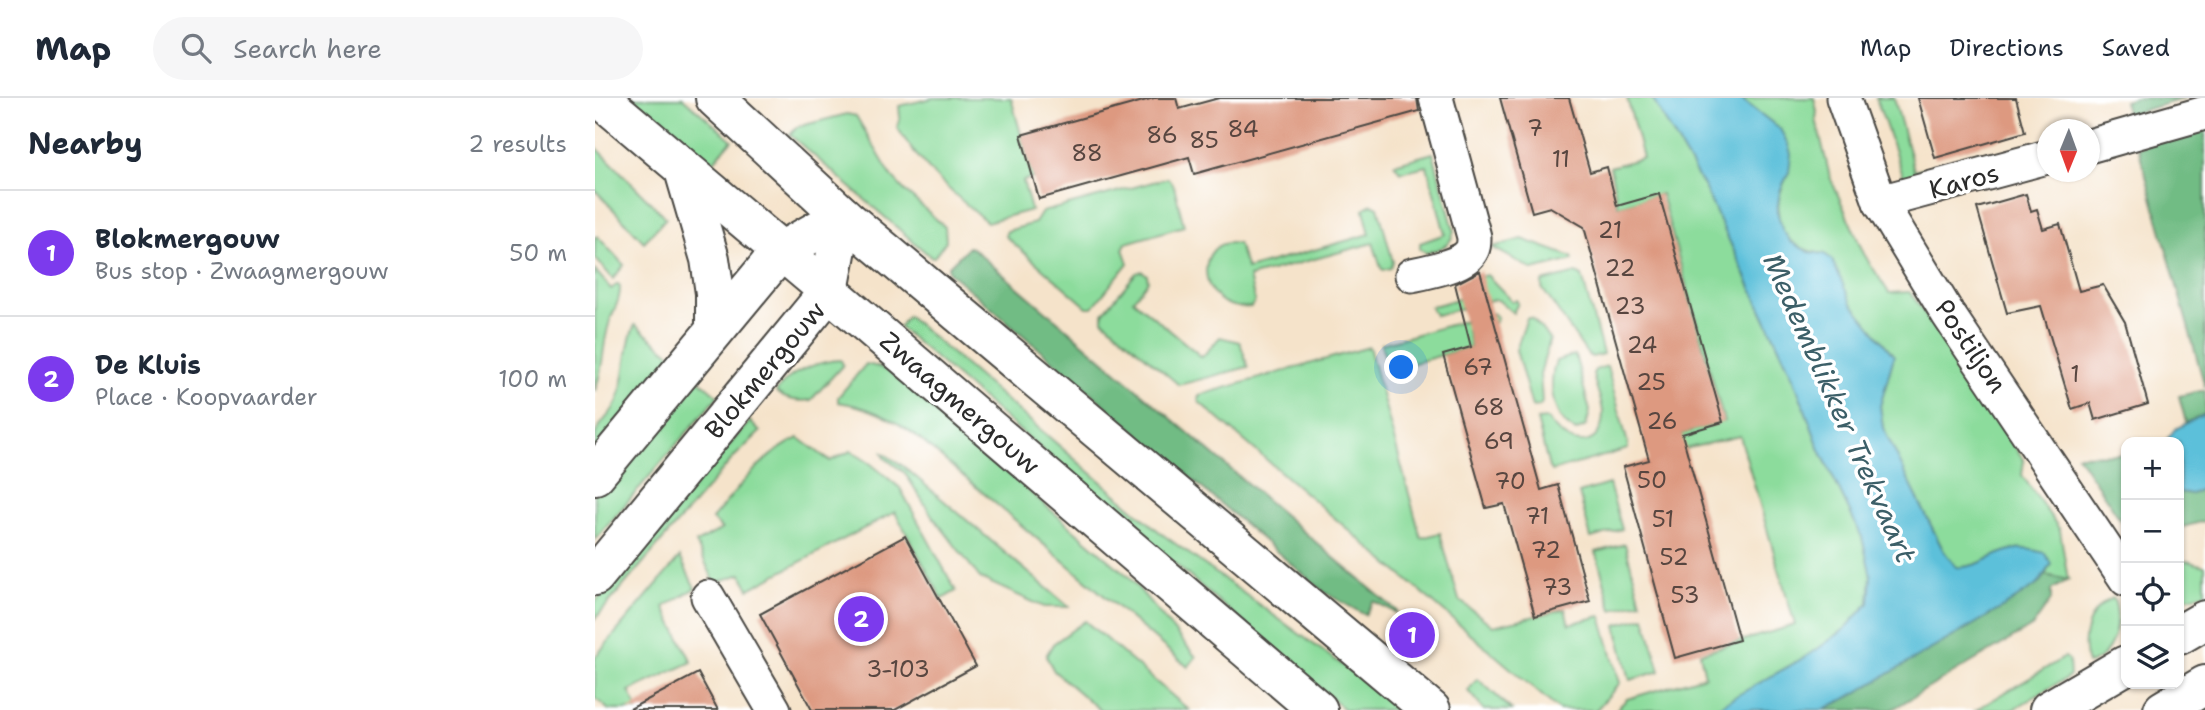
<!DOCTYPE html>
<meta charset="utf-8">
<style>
body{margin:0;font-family:"Shantell Sans",sans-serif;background:#f6f6f7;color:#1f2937}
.controls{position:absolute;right:21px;bottom:21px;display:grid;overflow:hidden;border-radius:14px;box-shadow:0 2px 5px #0004}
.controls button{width:63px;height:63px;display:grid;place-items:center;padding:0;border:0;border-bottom:2px solid #e0e1e3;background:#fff;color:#1f2937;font:35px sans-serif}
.compass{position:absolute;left:1442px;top:21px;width:63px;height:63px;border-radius:50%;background:#fff;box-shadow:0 2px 5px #0004;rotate:181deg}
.you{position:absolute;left:807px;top:270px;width:24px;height:24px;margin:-18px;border:5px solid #fff;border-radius:50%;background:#1a73e8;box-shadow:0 0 0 10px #1a73e833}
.badge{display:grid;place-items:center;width:46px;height:46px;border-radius:50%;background:#7c3aed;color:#fff;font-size:23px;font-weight:700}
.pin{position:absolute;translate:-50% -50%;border:4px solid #fff;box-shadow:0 2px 7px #0006}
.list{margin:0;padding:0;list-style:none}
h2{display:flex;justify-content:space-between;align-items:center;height:91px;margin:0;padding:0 28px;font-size:30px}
h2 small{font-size:23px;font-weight:400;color:#747a83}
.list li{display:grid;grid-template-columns:46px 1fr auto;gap:21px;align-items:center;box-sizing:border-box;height:126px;padding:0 28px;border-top:2px solid #e0e1e3}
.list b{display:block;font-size:26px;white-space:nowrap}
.list p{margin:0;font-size:23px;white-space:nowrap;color:#747a83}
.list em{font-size:23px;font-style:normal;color:#747a83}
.icon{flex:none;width:38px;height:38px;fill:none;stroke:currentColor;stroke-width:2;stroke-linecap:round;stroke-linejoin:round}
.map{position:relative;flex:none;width:1610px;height:612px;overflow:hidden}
header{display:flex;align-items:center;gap:42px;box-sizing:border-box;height:98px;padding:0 35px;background:#fff;border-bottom:2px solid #e0e1e3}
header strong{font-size:33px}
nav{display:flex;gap:38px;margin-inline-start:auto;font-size:24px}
.search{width:490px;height:63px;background:#f6f6f7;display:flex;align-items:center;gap:18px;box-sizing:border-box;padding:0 24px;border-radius:38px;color:#747a83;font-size:26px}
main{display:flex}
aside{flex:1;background:#fff}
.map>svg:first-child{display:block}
.green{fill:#8cdc9c;stroke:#5c8464;stroke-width:2}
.forest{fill:#71bc84;stroke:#4e7458;stroke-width:2}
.water{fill:#5cc0da;stroke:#447682;stroke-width:2}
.building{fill:#dd9980}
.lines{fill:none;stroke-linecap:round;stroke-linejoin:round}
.minor-casing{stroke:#494743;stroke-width:37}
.tertiary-casing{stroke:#494743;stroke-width:42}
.minor{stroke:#fff;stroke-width:33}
.tertiary{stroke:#fff;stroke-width:38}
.labels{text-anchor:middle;stroke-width:7;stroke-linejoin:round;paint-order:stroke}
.number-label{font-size:23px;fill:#584640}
.street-label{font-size:26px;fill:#2b2b2b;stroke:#fff}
.water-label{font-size:28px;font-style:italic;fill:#3c5f68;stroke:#fff}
</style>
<header>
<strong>Map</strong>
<div class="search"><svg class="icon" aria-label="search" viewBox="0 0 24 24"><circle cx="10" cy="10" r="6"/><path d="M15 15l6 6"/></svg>Search here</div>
<nav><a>Map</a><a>Directions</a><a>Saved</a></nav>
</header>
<main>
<aside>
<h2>Nearby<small>2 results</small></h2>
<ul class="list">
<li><span class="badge">1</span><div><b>Blokmergouw</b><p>Bus stop · Zwaagmergouw</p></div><em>50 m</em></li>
<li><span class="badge">2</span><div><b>De Kluis</b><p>Place · Koopvaarder</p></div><em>100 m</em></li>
</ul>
</aside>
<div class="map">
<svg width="1610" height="612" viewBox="0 0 1610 612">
<rect width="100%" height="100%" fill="#fff"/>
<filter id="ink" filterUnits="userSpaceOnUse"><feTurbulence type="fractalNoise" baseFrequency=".0143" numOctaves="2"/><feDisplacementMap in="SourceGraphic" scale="14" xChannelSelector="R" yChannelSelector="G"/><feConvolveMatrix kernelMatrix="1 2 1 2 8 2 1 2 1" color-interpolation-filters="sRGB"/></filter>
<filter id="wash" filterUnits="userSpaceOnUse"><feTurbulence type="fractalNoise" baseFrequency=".00686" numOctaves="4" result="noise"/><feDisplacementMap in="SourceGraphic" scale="28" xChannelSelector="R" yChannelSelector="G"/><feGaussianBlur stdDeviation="1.57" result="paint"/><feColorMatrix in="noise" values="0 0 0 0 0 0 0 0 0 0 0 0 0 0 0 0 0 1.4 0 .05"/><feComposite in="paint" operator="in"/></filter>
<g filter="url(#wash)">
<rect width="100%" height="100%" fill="#f5e3ca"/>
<g class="green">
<path d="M35,0H88L137,42L115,68Z"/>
<path d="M338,0H416L438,80L428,83L436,112L392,124C357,95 326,69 302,29L305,19L304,8Z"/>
<path d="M1032,0H1057L1110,91L1198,279L1225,352L1267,439L1276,478L1274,505L1250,531L1217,555L1117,612H1021L1032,601L1110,578L1105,555L1200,527L1145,338L1081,353L1077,339L1129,323L1066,96L1023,108L1015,69L1048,60Z"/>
<path d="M1145,0H1219L1222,13L1221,21L1235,79L1269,156L1294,195L1315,194L1429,362L1427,377L1465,432L1473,482L1450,477L1456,466L1450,456C1441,453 1431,450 1421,451C1399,454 1384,471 1360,469L1348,452L1288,330L1285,308L1299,258L1256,204L1230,156C1181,150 1173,114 1194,74L1185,31Z"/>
<path d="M1281,0H1299L1319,72L1341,68L1343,76L1313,82L1308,77Z"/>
<path d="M252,16L261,18L297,79L311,94L350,129L351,143L339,159H336L195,37L202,29Z"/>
<path d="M0,48L71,120L49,144L0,92Z"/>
<path d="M838,55L859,132C856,149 846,150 832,155L825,151V145L850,136L832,68L806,74L799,66Z"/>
<path d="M573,80L579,88L589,128L531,145L528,151L533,165L498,209H492L410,138L412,133L440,125L447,114Z"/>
<path d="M777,106L783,109L798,164L796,170L788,172L786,170L778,145L654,179L660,203L656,209C597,215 600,135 643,146L652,171L775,136L769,112L771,109Z"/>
<path d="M2,138L29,167L18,181L0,160V139Z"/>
<path d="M927,141L977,159L978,162L938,172L897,149Z"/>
<path d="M0,172L16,191L23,186L25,188C26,202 18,212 14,226C7,248 9,271 0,293Z"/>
<path d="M547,173L552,177L553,183L538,202L607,259L625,239L645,244L653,269L584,287L508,222V215L541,175Z"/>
<path d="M981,175L987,178L1008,256L997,259L993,257L947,190V184Z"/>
<path d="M892,177L918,204L921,202L923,205L918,215L903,202H899L846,216L840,217L835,209L882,195L879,180Z"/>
<path d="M898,215L902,219L901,224L872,233L876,249L794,272L786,246Z"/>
<path d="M313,218L567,436L787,596L806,612H750L304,229Z"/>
<path d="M932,220H937L955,241L945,276L947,304L945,308L937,309L921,252Z"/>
<path d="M40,227L79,259L0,357C0,350 0,341 1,335C6,323 18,315 23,302C32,278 29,250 40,227Z"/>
<path d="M774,249L826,440L845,435L864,502L898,528L970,511L974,526L1006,518L1025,585L1001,612H964L604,304L603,300L605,297Z"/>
<path d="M980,257L995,313L991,328L981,333C956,321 953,287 961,263Z"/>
<path d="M246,262L248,267L216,302C205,304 190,302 181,294C193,274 223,263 246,262Z"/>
<path d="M271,266L284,269L295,274L534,479L601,559L593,569L320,337C297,320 272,308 243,304V299Z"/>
<path d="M1012,268L1033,346V351L957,373L954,370L942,322L953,321C971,350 1008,356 1008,314C1007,302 1000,288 998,276L1000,272Z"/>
<path d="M98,277L123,298L0,442V393Z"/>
<path d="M155,323L165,334L138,360L0,521V504Z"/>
<path d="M204,340L235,363L256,353L276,366L305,390L361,493L347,501L300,414L154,491L146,476L120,485L101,445L127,431L117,421C143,391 167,356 204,340Z"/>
<path d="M288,355L308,368L474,509H449L385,480L336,416L310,375L290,360Z"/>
<path d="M1014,386L1027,431L996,440L984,395Z"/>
<path d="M1030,446L1046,504L1017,512L1001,454Z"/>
<path d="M85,459L100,490L69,509L97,564L34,593L43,612H14L0,600V559Z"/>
<path d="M1592,463L1610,468V495L1596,499H1584V464Z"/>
<path d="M1518,500C1528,522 1518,560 1493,566C1484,541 1493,511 1518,500Z"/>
<path d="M1050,519L1065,573L1035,582L1021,527Z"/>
<path d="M490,523L594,612H505L459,573L451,558L458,546Z"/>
<path d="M1470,559L1474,562L1475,578L1417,612H1381Z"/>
<path d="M882,581H883L917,612H889L873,593Z"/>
</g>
<g class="forest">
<path d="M1540,0H1591L1532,17L1529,3Z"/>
<path d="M1610,29V289L1543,49Z"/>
<path d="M373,149L377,150L744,464L802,513L801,515L778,503L770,517L729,494L354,174L353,169Z"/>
<path d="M1610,292V316L1591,325L1584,298Z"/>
<path d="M1531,356V430L1482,357Z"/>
<path d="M1610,389V423L1584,430V394L1597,396Z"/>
<path d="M1450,477L1473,482L1456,492V502L1438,528L1296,612H1227L1252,600L1412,507L1443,486Z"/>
</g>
<g class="water">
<path d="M1057,0H1145L1185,31L1193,46L1196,56L1194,74L1185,93L1182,113L1187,131L1196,144L1214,154L1230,156L1237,162L1256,204L1299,258L1285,308L1288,330L1348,452L1361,469C1384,471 1399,454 1421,451C1431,450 1441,453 1450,455L1456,466L1443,486L1412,507L1252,600L1227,612H1117L1217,555L1250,531L1274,505L1276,478L1267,439L1225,352L1198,279L1110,91Z"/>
<path d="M1610,316V389L1597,396L1584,394V344H1570L1580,331Z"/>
</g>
<g id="blocks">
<g class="building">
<path d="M559,0H581L584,11L624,0H822L824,13L599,76L594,59L444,101L426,37Z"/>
<path d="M905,0H974L995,74L1012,69L1022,108L1064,96L1128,324L1087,336L1144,542L1080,560L1028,369L1054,362L989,129L955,109L937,114Z"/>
<path d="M1323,0H1421L1430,34L1340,60Z"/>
<path d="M1431,96L1436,113L1442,111L1448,131L1465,126L1484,193L1508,187L1530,224L1553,306L1500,322L1495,305L1477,311L1446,208L1412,215L1382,110Z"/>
<path d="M885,173L946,392L963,387L995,503L940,518L909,406L891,410L848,257L876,249L860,186Z"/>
<path d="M310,438L381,568L300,612H217L165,516Z"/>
<path d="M103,575L123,612H33Z"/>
</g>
</g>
</g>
<g filter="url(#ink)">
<use href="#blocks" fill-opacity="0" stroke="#494743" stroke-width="2"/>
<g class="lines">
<defs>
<g id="minor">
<path d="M1248,0L1285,104L1353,216L1531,481"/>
<path d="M1494,48L1610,15"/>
<path d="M1285,104L1452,59"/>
<path d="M817,177C831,174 867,167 875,155C879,150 879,145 879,139L841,0"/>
<path d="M113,499L179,612"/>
</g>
<g id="tertiary">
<path d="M5,0L234,193L723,612"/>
<path d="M120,0L248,118L836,612"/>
<path d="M89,72L115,161L120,195V231"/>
<path d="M0,377L186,153L248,118"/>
<path d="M0,478L234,193L248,118"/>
<path d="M1584,537L1610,522"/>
<path d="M1454,612L1531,567"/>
<path d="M1568,612L1610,587"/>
</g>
</defs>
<use href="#minor" class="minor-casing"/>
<use href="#tertiary" class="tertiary-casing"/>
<use href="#minor" class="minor"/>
<use href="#tertiary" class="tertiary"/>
</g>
</g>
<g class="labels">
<g class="number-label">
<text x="940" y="38">7</text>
<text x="648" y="39">84</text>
<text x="567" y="45">86</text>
<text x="609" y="50">85</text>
<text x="492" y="63">88</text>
<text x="966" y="69">11</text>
<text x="1015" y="140">21</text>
<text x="1025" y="178">22</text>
<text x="1035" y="216">23</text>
<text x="1047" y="255">24</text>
<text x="883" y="277">67</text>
<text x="1480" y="284">1</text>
<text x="1056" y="292">25</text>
<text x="894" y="317">68</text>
<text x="1067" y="331">26</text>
<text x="904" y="351">69</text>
<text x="1057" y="390">50</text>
<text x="915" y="391">70</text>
<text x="942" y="426">71</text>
<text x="1068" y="429">51</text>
<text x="951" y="460">72</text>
<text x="1079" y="467">52</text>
<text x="962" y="497">73</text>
<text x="1090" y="505">53</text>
<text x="303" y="579">3-103</text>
</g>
<g class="street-label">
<text transform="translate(1369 83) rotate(-15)" y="9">Karos</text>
<text transform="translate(1376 248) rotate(56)" y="9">Postiljon</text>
<text transform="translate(170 272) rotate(-50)" y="9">Blokmergouw</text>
<text transform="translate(365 305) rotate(41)" y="9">Zwaagmergouw</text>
</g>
<g class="water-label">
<text transform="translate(1245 310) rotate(66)" y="10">Medemblikker Trekvaart</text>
</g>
</g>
</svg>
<div class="controls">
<button>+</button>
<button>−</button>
<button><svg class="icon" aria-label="locate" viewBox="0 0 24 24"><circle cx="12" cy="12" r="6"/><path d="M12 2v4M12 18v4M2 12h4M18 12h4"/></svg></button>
<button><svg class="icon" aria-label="layers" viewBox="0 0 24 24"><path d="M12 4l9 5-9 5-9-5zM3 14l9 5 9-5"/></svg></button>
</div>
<svg class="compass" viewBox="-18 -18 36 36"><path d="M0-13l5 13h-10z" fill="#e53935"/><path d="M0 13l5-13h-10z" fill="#747a83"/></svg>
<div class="you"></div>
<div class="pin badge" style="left:817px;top:537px">1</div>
<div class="pin badge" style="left:266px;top:521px">2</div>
</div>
</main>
